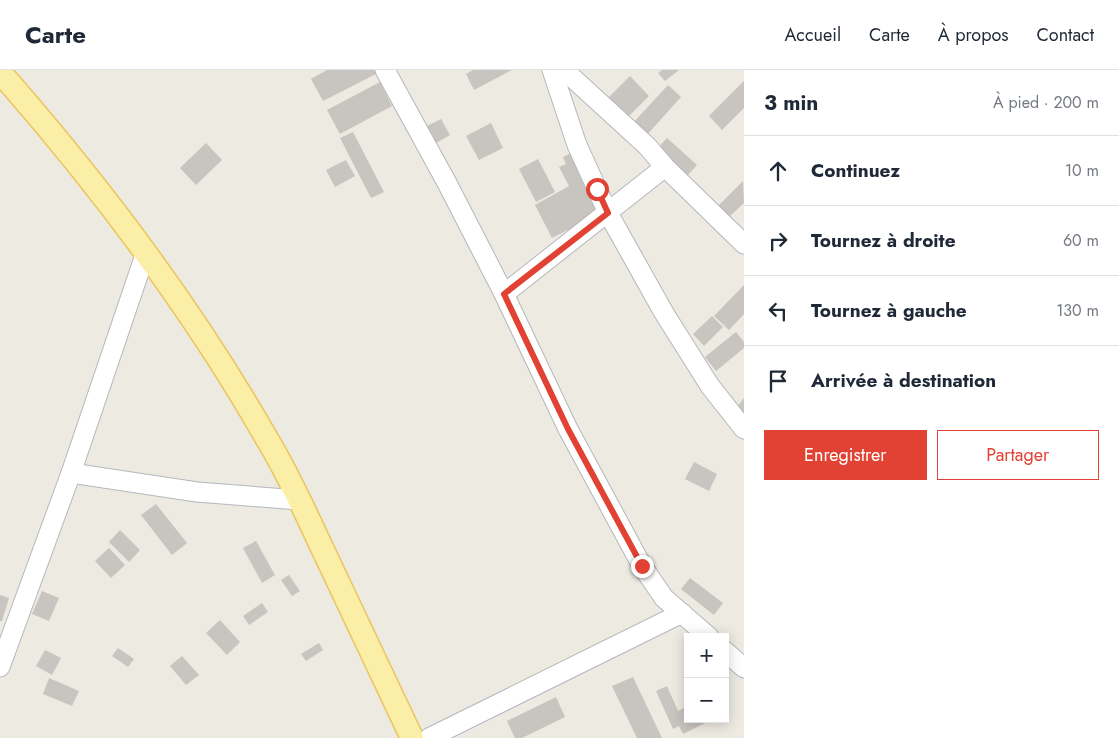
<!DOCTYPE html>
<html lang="fr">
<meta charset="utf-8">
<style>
body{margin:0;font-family:Jost,sans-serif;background:#f2f2f3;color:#1f2937}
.controls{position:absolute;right:15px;bottom:15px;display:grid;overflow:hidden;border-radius:0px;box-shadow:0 2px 12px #0003}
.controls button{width:45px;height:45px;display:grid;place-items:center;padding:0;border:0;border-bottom:1px solid #e0e1e3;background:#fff;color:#1f2937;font:25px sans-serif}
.stop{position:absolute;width:15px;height:15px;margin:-11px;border:4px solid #e14233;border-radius:50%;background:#fff}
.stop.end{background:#e14233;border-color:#fff;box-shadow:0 1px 5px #0008}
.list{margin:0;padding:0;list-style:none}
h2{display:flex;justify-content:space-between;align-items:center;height:65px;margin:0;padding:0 20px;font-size:21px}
h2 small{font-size:16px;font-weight:400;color:#747a83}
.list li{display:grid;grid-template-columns:32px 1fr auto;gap:15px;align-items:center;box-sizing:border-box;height:70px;padding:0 20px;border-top:1px solid #e0e1e3}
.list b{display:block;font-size:19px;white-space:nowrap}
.list em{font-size:16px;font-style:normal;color:#747a83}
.actions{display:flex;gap:10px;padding:15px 20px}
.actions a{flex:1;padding:11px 0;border:1px solid #e14233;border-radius:0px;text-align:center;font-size:18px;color:#e14233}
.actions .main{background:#e14233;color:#fff}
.icon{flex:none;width:28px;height:28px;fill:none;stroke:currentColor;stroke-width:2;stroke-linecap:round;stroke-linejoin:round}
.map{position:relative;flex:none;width:744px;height:668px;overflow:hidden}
header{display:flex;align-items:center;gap:30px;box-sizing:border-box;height:70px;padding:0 25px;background:#fff;border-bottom:1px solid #e0e1e3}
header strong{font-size:24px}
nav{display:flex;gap:28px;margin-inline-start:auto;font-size:18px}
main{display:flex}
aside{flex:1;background:#fff}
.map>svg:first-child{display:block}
.building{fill:#c8c4bf}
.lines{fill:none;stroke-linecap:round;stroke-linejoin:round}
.minor-casing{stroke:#b4b7bc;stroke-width:21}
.major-casing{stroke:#ebc45c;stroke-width:25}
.minor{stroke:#fff;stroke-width:19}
.major{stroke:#fbeea7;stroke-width:22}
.route{stroke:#e14233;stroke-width:6}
</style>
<header>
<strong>Carte</strong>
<nav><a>Accueil</a><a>Carte</a><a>À propos</a><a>Contact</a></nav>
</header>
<main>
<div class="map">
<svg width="744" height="668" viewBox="0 0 744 668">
<rect width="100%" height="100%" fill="#eceae1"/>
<g class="building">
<path d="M327,0H374L376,4L323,31L311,9Z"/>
<path d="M473,0H512L474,20L466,4Z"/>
<path d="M662,0H679L665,11L658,3Z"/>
<path d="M630,6L649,26L628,47L609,27Z"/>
<path d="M744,11V38L722,60L709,46Z"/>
<path d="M380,12L392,36L340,64L327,40Z"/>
<path d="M668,15L681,27L645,67L632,54Z"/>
<path d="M441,49L450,65L436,73L427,56Z"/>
<path d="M491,53L503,78L479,90L466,66Z"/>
<path d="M353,62L384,122L371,128L340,68Z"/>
<path d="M667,68L697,95L688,105L658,78Z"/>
<path d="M206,73L222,90L196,115L180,98Z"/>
<path d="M573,82L604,141L552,168L535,135L569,116L559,97L566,94L563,87Z"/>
<path d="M538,89L555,122L536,132L519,99Z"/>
<path d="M346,90L355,106L335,117L326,100Z"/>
<path d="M743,111L744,133L729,147L718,136Z"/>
<path d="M744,215V244L729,260L714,246Z"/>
<path d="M712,246L723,257L704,276L693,264Z"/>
<path d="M736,262L744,272V278L716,301L705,287Z"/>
<path d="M744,328V343L740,348L733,342Z"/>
<path d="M694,392L717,404L709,421L685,409Z"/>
<path d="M156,434L187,473L172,485L141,445Z"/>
<path d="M120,460L140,480L129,492L109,472Z"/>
<path d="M256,471L275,505L262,513L243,478Z"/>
<path d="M109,478L125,495L111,508L95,491Z"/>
<path d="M289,505L300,521L292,526L281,510Z"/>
<path d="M690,508L723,533L714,545L681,519Z"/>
<path d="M42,521L59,528L49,551L32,544Z"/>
<path d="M0,525L9,528L2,551H0Z"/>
<path d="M262,533L268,542L249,555L243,546Z"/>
<path d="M220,550L240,572L227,585L206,563Z"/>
<path d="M319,573L323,580L306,591L301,584Z"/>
<path d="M118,578L134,589L128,597L112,586Z"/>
<path d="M45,580L61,588L52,605L36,596Z"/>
<path d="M182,586L199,605L186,615L170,596Z"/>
<path d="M633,607L662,668H637L612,616Z"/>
<path d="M49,608L79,621L72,636L43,624Z"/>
<path d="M667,616L678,641L688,636V649H703L705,653L683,664L679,656L673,659L656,621Z"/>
<path d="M556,627L565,647L522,668H515L507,651Z"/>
</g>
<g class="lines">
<defs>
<g id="minor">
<path d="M385,0L447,113L504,224L568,359L642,496L664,528L709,567"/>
<path d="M552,0L577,75L608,143L664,243L710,316L744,359"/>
<path d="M564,0L647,76L665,97L744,174"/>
<path d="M504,224L665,97"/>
<path d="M71,403L197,422L299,430"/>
<path d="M725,581L744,598"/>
<path d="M0,597L71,403L146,182"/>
<path d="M429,668L682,543"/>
</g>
<path id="major" d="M0,2C101,117 191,236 267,369C289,405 306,444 324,482C353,544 383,606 412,668"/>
</defs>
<use href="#minor" class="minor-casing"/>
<use href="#major" class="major-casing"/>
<use href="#minor" class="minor"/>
<use href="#major" class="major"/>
</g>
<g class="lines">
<path class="route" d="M597,119L608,143L504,224L568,359L642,496"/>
</g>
</svg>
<div class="controls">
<button>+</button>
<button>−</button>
</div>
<div class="stop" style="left:597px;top:119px"></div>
<div class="stop end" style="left:642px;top:496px"></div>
</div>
<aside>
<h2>3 min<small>À pied · 200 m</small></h2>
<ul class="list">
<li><svg class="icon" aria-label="ahead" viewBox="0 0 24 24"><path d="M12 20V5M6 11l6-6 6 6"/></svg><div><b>Continuez</b></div><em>10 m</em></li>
<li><svg class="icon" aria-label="right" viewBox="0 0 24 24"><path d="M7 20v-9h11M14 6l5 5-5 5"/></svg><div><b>Tournez à droite</b></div><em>60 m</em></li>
<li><svg class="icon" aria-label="left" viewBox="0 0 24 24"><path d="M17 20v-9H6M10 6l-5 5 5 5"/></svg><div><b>Tournez à gauche</b></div><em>130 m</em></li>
<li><svg class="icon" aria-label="arrive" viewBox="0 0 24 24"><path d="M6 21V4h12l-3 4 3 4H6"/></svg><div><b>Arrivée à destination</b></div></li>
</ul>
<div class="actions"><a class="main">Enregistrer</a><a>Partager</a></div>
</aside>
</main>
